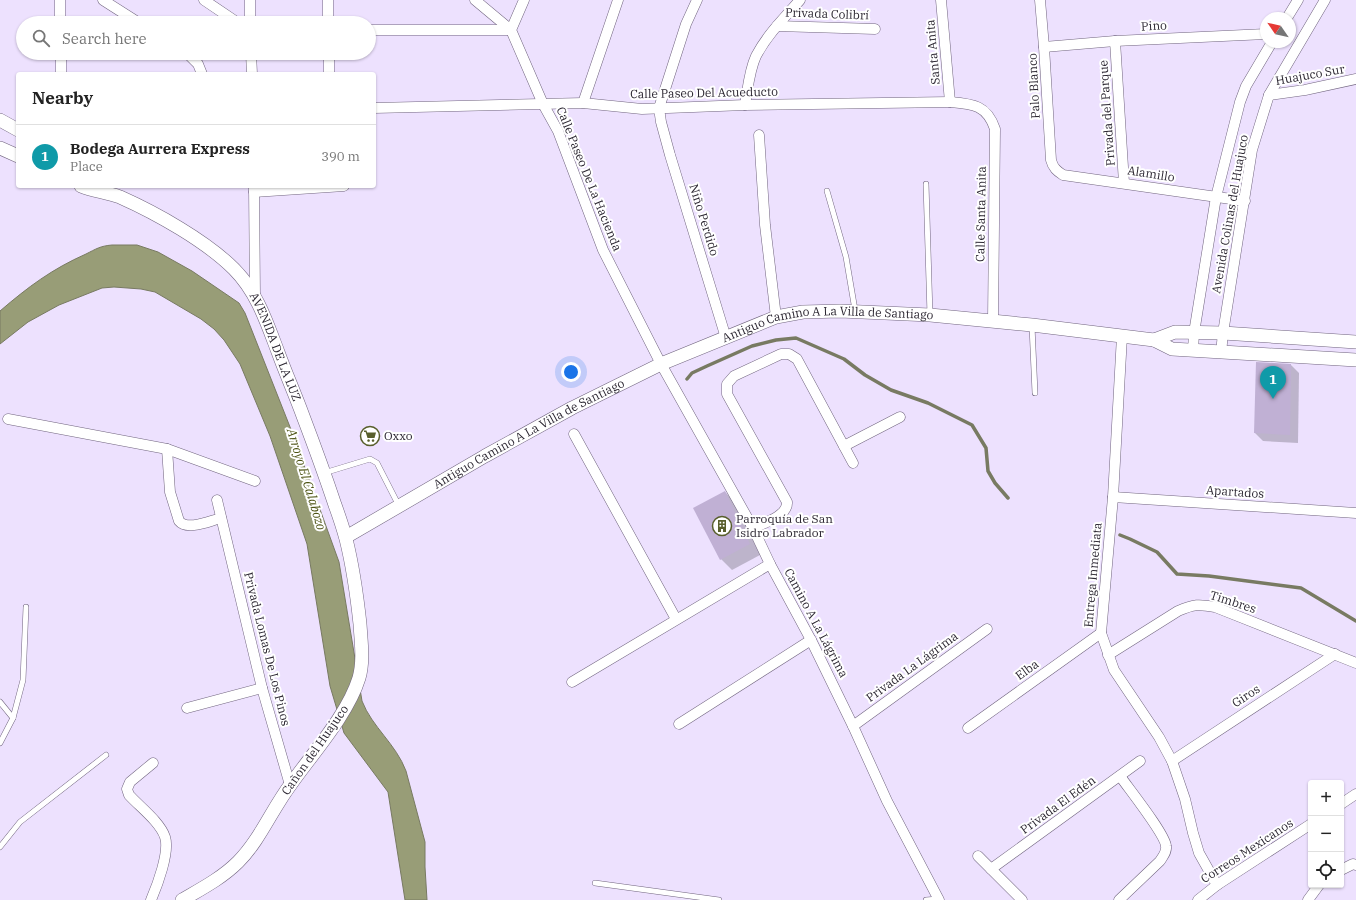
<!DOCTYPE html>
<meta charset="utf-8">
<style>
body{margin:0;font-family:"IBM Plex Serif",serif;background:#f2f2f2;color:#222}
.controls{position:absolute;right:12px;bottom:12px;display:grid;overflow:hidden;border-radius:4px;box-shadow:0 1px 3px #0004}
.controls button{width:36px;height:36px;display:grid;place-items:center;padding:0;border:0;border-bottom:1px solid #e0e0e0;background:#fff;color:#222;font:20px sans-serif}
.compass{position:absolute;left:1260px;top:12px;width:36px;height:36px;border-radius:50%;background:#fff;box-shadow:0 1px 3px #0004;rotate:304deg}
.you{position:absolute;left:571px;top:372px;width:14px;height:14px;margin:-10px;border:3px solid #fff;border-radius:50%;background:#1a73e8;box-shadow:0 0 0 6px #1a73e833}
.badge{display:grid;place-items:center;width:26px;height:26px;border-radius:50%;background:#585e2c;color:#fff;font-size:13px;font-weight:700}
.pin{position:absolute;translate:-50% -33px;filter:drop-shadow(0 1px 2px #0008)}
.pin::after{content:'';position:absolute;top:21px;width:14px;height:12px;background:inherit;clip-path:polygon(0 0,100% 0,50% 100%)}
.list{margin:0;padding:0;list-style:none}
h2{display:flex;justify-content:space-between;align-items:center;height:52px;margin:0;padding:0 16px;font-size:17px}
h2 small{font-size:13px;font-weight:400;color:#767676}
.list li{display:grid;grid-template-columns:26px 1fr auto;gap:12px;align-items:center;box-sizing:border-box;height:64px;padding:0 16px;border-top:1px solid #e0e0e0}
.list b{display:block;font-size:15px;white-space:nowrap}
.list p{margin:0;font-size:13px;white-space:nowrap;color:#767676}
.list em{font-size:13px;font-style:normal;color:#767676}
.icon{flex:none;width:22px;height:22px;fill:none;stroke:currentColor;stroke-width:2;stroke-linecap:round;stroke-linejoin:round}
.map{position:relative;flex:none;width:1356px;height:900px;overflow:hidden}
.search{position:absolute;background:#fff;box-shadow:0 1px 3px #0004;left:16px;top:16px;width:360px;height:44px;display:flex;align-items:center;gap:10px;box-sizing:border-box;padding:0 14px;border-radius:22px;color:#767676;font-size:15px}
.panel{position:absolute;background:#fff;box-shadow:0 1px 3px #0004;left:16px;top:72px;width:360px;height:116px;border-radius:4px}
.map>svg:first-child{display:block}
.water{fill:#989d77;stroke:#787a62}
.shadow{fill:#0003}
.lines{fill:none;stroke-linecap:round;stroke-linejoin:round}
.stream{stroke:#787a62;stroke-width:3.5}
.building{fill:#c0b0d4}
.service-casing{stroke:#71657f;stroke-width:6}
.minor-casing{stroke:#71657f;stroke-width:11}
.tertiary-casing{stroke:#71657f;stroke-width:14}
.service{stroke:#fff;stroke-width:5}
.minor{stroke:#fff;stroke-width:10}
.tertiary{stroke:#fff;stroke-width:13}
.labels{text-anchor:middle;stroke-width:4;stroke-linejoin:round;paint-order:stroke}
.street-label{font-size:12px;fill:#2c2732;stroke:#fff}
.poi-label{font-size:12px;fill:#2c2732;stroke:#fff;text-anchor:start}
.water-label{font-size:13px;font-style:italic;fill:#4d5314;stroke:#fff}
</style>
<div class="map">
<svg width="1356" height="900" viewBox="0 0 1356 900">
<rect width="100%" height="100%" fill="#ede1fe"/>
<path class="water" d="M112,245H137L158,252L192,271L239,303L245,313L292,432L339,562L362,701C372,727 396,744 406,771L425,842V867L427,900H405L388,792L344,733L330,686L307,544L270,436L240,364L224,340L214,329L201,319L155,292L141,289L114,287L102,288L59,305L28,322L0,344V311C28,287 52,269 86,254C96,249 100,246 112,245Z"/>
<g class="shadow">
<path d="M1291,365L1299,373L1298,443L1263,441L1255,433Z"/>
<path d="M725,492L736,503L760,555L732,570L721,559Z"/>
</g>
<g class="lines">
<g class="stream">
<path d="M687,379L692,373L707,366L752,346L776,340L796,338L844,359L865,375L891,390L928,403L972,425L986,448L988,471L995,483L1008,498"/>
<path d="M1120,535L1130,539L1157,552L1177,574L1209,576L1301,588L1356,621"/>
</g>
</g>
<g class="building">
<path d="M1256,362L1291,364L1290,435L1254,433Z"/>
<path d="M725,491L750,544L720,560L693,508Z"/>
</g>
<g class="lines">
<defs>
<g id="service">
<path d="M926,184L930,315"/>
<path d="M827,191L846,257L855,310"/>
<path d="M1032,326L1035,393"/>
<path d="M324,473L370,459L377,463L399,506"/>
<path d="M0,702L13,718"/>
<path d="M0,743L13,718L23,680L26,607"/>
<path d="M0,847L20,822L106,755"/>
<path d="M595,883L719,900"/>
<path d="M926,900L938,899"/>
</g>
<g id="minor">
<path d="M60,0V23"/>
<path d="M103,0L139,23"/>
<path d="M204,0L238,23"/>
<path d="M250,0V23"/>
<path d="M328,0V23"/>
<path d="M475,0L511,30"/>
<path d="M524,0L511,30L543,104L558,131L603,250L661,364L753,528L770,564L811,640L853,726L887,801L939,900"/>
<path d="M697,0L686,24L659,108L661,122L670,155L726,338"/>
<path d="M941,0L950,102"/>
<path d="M1040,0L1044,47L1051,160C1053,168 1057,171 1063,175L1245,201"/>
<path d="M1287,18L1298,0"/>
<path d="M777,26L875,29"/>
<path d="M369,30H511"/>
<path d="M1115,41L1124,183"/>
<path d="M1044,47L1115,41L1266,34"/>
<path d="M61,53V74"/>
<path d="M187,53L198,64L202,74"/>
<path d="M251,53L252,74"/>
<path d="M329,53V74"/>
<path d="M1269,95L1305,90L1356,79"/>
<path d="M583,103L618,0"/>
<path d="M745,105C748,88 749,71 756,56C767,35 784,18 800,0"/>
<path d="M374,108L583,103L642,109L745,105L950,102C973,104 987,105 995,129L993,321"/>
<path d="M759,135L765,225L776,317"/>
<path d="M254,186L255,298"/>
<path d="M254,192L344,186"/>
<path d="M1122,336L1113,497L1101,633L1114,670L1159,737L1172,761L1185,799L1193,833L1199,853L1217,885"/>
<path d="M1193,351L1194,333L1216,197L1240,102L1246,86L1272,42"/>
<path d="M1221,353L1223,333L1252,150L1269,95L1325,0"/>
<path d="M8,419L167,449L255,481"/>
<path d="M574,434L676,619"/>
<path d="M844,446L900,417"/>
<path d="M167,449L170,492L179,521C187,531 209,521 221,518"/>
<path d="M1113,497L1356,513"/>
<path d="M217,500L262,688L290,785"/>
<path d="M753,528C764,523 788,516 787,502L727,394V384L734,376L781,354H789L797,359L853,463"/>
<path d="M1108,655L1178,611C1194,604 1199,604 1215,607L1356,663"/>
<path d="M572,682L770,564"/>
<path d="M187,708L262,688"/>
<path d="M679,724L811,640"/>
<path d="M853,726L987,629"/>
<path d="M968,728L1101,633"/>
<path d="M1172,761L1335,654"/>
<path d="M1341,804L1356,794"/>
<path d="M978,856L1022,900"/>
<path d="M991,869L1140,761"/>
<path d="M1341,870L1353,864L1356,865"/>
<path d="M151,900C157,886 170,852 165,837C160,822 140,807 129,795L127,789L130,782L153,763"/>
<path d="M1119,900L1160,861C1163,856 1167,852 1166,846C1165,834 1129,789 1120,776"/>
<path d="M1198,900L1217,885L1311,824"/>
<path d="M1308,900L1319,885"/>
</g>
<g id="tertiary">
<path d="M0,120L18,130"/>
<path d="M0,148L18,156"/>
<path id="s1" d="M81,186C93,191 107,192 120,197C156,213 206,241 234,269C257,292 267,323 278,352C286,374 295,394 303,416C314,445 325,475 335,505C339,516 343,528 346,539C353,567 357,596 360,624C361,641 364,661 359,678C348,714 313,753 291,784C272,809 260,840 238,862C222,878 201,889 182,900"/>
<path d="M1154,340L1172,349L1356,360"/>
<path id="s2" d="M346,537L485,456L572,408L661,364L776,317L803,312L840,311L930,315L1032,325L1154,340L1175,332L1223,333L1356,342"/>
</g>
</defs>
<use href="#service" class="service-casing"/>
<use href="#minor" class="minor-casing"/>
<use href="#tertiary" class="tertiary-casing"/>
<use href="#service" class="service"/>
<use href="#minor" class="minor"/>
<use href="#tertiary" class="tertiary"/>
</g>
<defs>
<symbol id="supermarket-ring" viewBox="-11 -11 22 22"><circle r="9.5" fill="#fff" stroke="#585e2c" stroke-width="1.5"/><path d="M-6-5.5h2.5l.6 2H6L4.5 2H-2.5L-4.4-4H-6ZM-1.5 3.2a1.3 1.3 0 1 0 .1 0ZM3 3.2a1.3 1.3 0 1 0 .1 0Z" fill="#585e2c"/></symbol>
<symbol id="building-ring" viewBox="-11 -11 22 22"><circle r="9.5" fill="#fff" stroke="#585e2c" stroke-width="1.5"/><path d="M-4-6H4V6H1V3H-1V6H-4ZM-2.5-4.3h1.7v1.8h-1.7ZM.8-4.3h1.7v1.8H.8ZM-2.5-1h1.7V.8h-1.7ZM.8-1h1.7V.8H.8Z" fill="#585e2c"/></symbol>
</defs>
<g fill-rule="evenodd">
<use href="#supermarket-ring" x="359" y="425" width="22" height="22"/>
<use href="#building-ring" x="711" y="515" width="22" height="22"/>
</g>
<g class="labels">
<g class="street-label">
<text transform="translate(827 14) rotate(2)" y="4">Privada Colibrí</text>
<text transform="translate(1154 26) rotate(-3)" y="4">Pino</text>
<text transform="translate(933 52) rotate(-95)" y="4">Santa Anita</text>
<text transform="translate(1310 75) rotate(-10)" y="4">Huajuco Sur</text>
<text transform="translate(1034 86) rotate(-93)" y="4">Palo Blanco</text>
<text transform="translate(704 93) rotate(-1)" y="4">Calle Paseo Del Acueducto</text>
<text transform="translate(1107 113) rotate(-94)" y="4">Privada del Parque</text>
<text transform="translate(1151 174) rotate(9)" y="4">Alamillo</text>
<text transform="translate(589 179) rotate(68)" y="4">Calle Paseo De La Hacienda</text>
<text transform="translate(981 214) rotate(-89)" y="4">Calle Santa Anita</text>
<text transform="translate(1230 214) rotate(-80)" y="4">Avenida Colinas del Huajuco</text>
<text transform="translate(704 220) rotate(73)" y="4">Niño Perdido</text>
<text dy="4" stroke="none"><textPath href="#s2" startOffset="534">Antiguo Camino A La Villa de Santiago</textPath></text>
<text dy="4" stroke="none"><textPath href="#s1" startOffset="265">AVENIDA DE LA LUZ</textPath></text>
<text dy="4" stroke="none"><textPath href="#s2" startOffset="210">Antiguo Camino A La Villa de Santiago</textPath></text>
<text transform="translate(1235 492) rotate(4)" y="4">Apartados</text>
<text transform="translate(1093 575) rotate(-85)" y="4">Entrega Inmediata</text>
<text transform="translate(1233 602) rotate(18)" y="4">Timbres</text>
<text transform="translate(816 623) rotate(62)" y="4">Camino A La Lágrima</text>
<text transform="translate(267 649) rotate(76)" y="4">Privada Lomas De Los Pinos</text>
<text transform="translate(912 667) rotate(-36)" y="4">Privada La Lágrima</text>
<text transform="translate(1027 670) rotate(-36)" y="4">Elba</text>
<text transform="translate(1246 696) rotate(-33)" y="4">Giros</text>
<text transform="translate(315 750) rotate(-55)" y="4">Cañon del Huajuco</text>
<text transform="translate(1058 805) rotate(-36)" y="4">Privada El Edén</text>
<text transform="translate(1247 851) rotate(-33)" y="4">Correos Mexicanos</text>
</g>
<g class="poi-label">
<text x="384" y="440">Oxxo</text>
<text x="736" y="523">Parroquía de San<tspan x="736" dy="14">Isidro Labrador</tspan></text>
</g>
<g class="water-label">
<text transform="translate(307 479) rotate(73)" y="5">Arroyo El Calabozo</text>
</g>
</g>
</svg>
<div class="controls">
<button>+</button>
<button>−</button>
<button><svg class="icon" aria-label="locate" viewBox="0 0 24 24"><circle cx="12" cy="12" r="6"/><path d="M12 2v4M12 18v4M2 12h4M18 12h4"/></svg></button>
</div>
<svg class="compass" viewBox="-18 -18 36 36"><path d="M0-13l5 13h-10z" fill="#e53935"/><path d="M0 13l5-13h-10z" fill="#767676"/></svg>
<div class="you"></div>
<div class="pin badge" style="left:1273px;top:399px;background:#0f9aa8">1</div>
<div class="search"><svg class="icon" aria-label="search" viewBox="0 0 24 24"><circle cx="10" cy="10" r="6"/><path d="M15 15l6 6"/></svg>Search here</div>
<section class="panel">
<h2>Nearby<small></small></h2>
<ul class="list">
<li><span class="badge" style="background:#0f9aa8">1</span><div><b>Bodega Aurrera Express</b><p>Place</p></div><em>390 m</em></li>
</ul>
</section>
</div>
